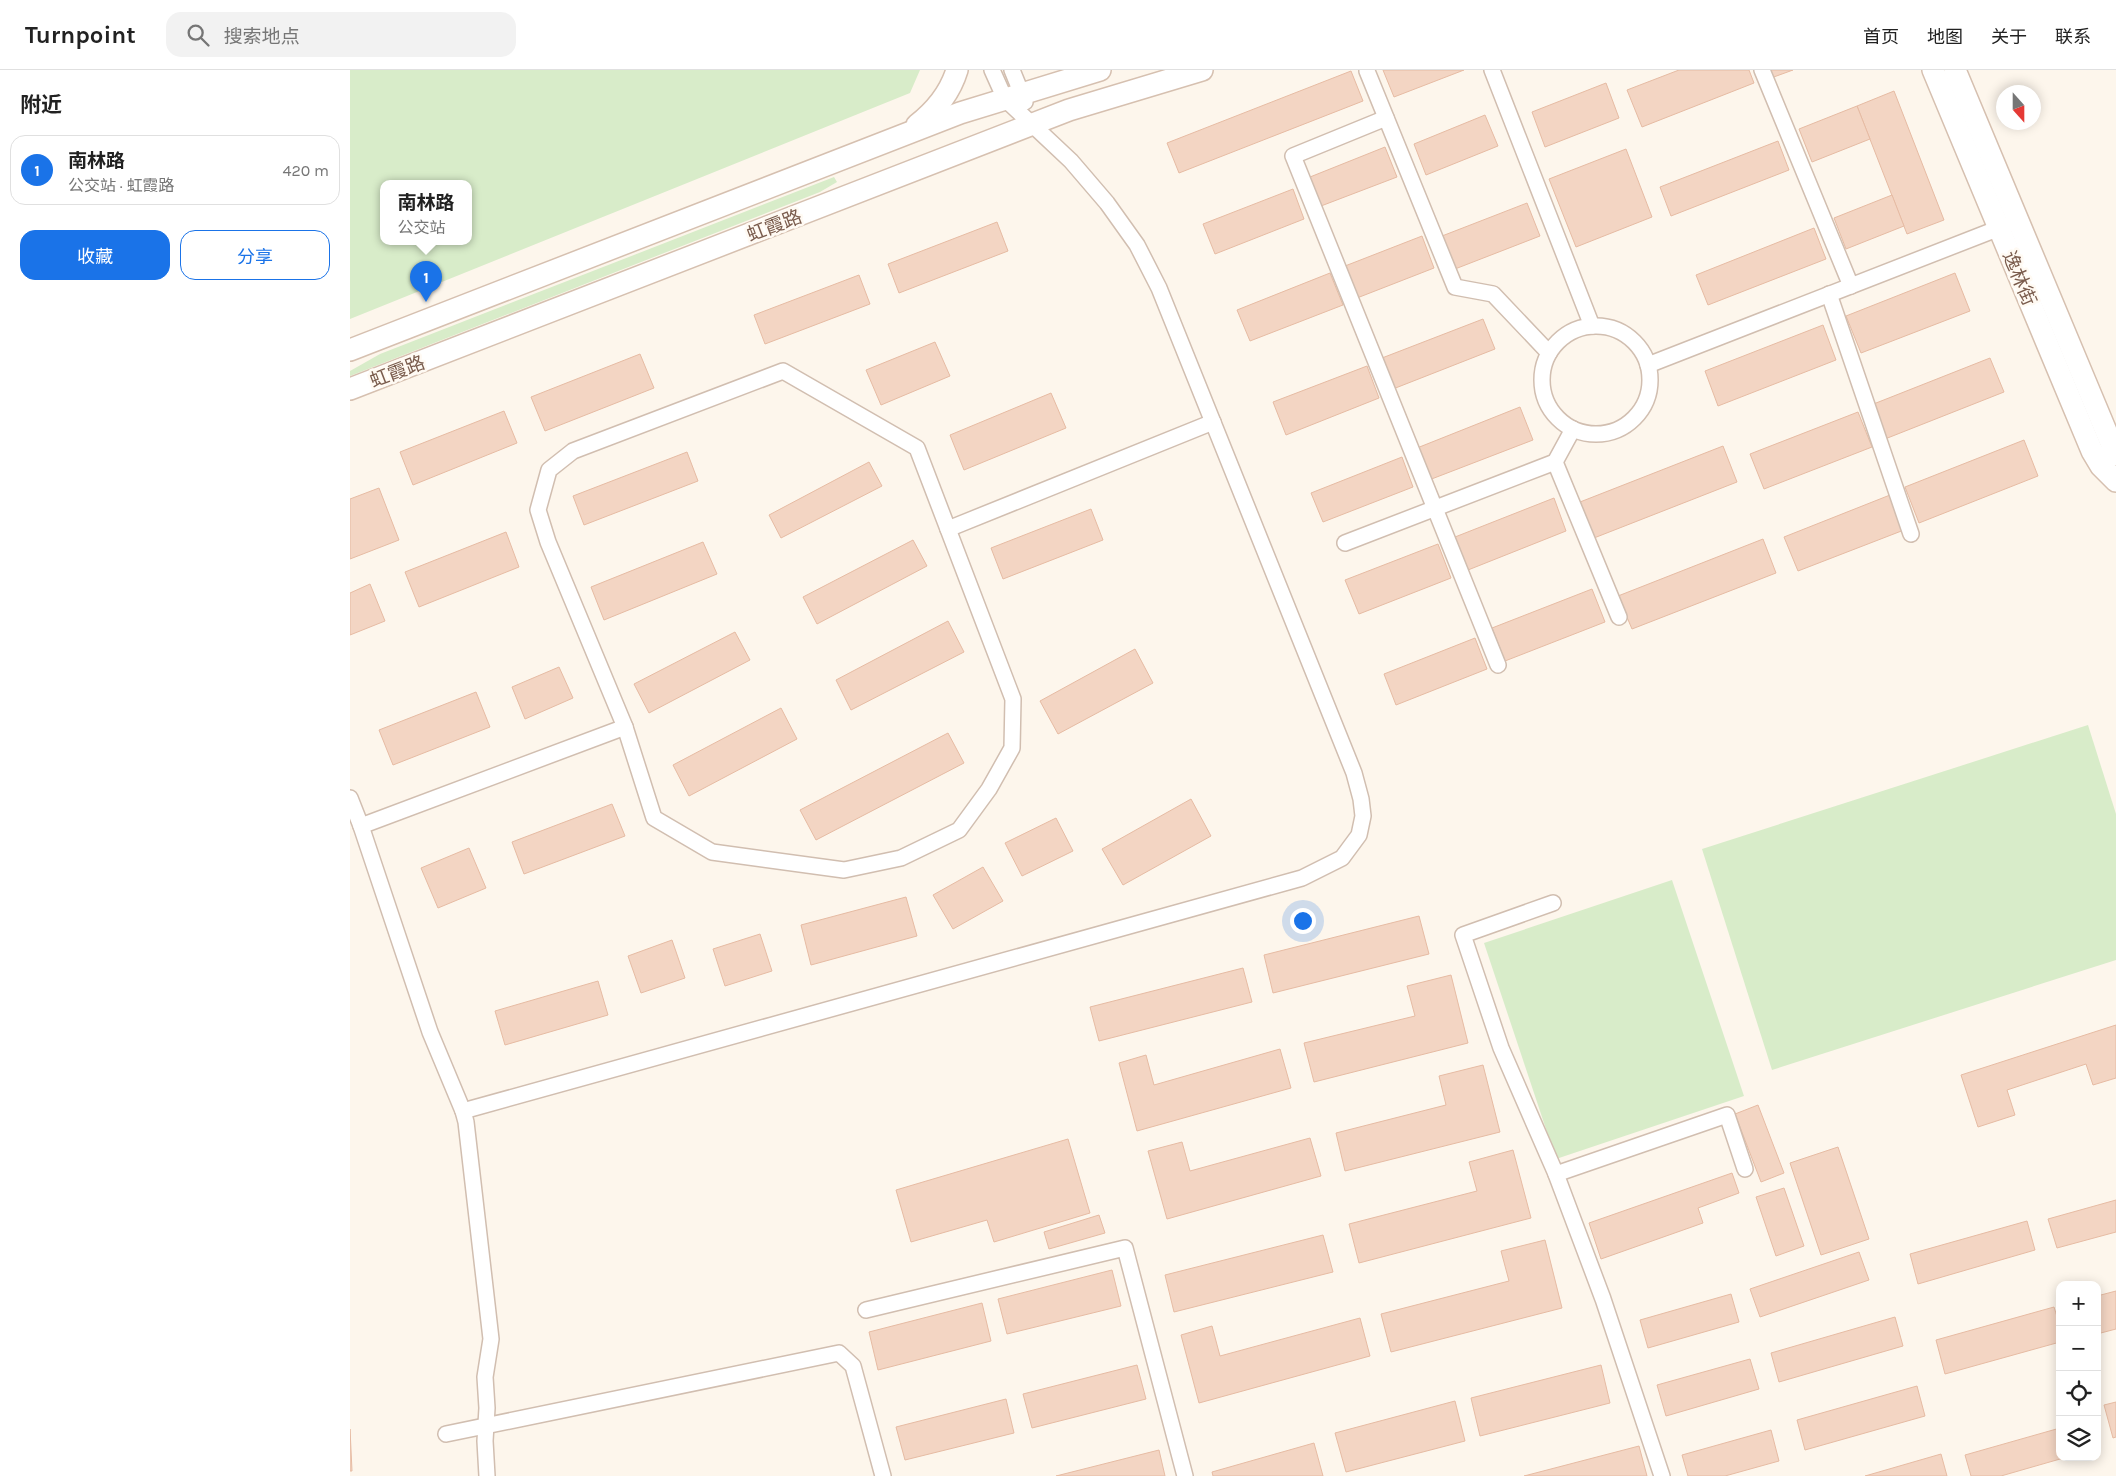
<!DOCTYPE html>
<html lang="zh">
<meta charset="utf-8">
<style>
body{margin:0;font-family:Karla,"Noto Sans SC",sans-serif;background:#f2f2f2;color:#222}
.controls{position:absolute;right:15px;bottom:15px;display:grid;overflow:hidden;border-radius:10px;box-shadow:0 2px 12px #0003}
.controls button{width:45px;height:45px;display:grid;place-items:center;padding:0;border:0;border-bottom:1px solid #e0e0e0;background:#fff;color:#222;font:25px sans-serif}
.compass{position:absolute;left:1646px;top:15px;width:45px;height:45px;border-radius:50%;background:#fff;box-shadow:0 2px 12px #0003;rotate:159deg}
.you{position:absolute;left:952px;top:850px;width:18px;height:18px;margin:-12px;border:4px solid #fff;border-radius:50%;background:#1a73e8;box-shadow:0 0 0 8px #1a73e833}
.badge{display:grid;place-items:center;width:32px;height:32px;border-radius:50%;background:#1a73e8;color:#fff;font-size:16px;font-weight:700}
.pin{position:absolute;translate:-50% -41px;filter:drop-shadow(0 1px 2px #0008)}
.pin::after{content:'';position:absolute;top:26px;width:18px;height:15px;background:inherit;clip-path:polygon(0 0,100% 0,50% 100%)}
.popup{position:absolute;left:30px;top:110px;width:92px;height:65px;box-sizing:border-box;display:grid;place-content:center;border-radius:10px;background:#fff;filter:drop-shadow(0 1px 4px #0005);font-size:16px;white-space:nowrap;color:#767676}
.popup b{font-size:19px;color:#222}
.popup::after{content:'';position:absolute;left:50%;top:100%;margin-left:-10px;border:10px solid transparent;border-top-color:#fff}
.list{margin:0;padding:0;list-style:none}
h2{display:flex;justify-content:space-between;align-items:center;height:65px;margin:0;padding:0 20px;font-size:21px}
h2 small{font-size:16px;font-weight:400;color:#767676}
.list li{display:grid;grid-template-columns:32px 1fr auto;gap:15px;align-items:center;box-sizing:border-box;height:70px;margin:0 10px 10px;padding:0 10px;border:1px solid #e0e0e0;border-radius:15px}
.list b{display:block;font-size:19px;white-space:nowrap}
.list p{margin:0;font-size:16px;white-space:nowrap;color:#767676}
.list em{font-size:16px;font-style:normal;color:#767676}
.actions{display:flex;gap:10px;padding:15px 20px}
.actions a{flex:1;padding:11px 0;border:1px solid #1a73e8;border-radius:15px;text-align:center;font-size:18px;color:#1a73e8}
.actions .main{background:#1a73e8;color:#fff}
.icon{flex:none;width:28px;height:28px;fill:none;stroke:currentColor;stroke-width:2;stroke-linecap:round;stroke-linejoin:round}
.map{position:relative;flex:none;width:1766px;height:1406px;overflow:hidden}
header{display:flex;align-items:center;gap:30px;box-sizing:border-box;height:70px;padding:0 25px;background:#fff;border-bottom:1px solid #e0e0e0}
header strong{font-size:24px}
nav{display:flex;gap:28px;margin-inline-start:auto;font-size:18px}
.search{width:350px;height:45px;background:#f2f2f2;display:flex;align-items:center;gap:12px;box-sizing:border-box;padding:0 18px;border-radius:15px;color:#767676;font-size:19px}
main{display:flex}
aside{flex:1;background:#fff}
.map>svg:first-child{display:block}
.green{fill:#d8ecc9;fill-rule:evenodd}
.building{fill:#f3d5c3;stroke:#e6bba3}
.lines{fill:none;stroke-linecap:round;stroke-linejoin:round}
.street-casing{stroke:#d1beb0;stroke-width:18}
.secondary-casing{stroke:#d6c0b0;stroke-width:24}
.street{stroke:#fff;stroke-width:15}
.secondary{stroke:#fff;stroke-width:21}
.labels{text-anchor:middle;stroke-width:5;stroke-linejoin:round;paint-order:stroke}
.street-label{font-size:19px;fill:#7a5c4d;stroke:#fffaf3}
</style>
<header>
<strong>Turnpoint</strong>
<div class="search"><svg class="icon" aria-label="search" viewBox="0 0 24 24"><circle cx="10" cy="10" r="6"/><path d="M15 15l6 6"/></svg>搜索地点</div>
<nav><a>首页</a><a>地图</a><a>关于</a><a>联系</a></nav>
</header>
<main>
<aside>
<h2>附近<small></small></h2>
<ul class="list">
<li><span class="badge">1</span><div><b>南林路</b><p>公交站 · 虹霞路</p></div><em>420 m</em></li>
</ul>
<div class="actions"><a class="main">收藏</a><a>分享</a></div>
</aside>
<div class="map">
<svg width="1766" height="1406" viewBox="0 0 1766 1406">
<rect width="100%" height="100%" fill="#fdf6ec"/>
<g class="green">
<path d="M0,0H570L560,23L0,249ZM118,113V171H34V113Z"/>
<path d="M484,107L487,112L470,122L0,306V301L30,284Z"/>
<path d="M1738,655L1766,744V890L1422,1000L1352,779Z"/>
<path d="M1322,810L1394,1026L1206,1089L1134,873Z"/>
</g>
<g class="building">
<path d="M1033,0H1114L1044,27Z"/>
<path d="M1329,0H1399L1404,13L1292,57L1277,20Z"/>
<path d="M1418,0H1443L1421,8Z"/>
<path d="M1001,1L1013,31L829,103L817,73Z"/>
<path d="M1256,13L1269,48L1195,77L1182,42Z"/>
<path d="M1544,21L1594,150L1557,164L1507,36Z"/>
<path d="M1507,36L1520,69L1462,92L1449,59Z"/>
<path d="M1135,45L1148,76L1076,105L1064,74Z"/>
<path d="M1428,71L1439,100L1321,146L1310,117Z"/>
<path d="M1035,77L1047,107L971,136L960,107Z"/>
<path d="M1276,79L1302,147L1226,177L1199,109Z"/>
<path d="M943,119L954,149L865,184L853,154Z"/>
<path d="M1542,125L1554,156L1496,179L1484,148Z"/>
<path d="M1177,133L1190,166L1105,199L1092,166Z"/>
<path d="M647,152L658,181L549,223L538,194Z"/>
<path d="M1464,158L1476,189L1358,235L1346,205Z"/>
<path d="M1072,166L1084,198L1007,228L995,196Z"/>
<path d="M980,203L993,235L900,271L887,240Z"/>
<path d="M1605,203L1620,241L1511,283L1496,246Z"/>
<path d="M509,205L520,234L415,274L404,245Z"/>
<path d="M1133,249L1145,279L1043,319L1032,288Z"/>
<path d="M1473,255L1486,290L1368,336L1355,301Z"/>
<path d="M585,272L600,306L531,335L516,300Z"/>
<path d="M290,284L304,318L195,361L181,327Z"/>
<path d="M1640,288L1654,322L1535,369L1521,335Z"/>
<path d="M1017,296L1029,328L936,365L923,332Z"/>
<path d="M701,323L716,358L614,400L600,365Z"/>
<path d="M1170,337L1183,370L1079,410L1067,378Z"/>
<path d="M154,341L167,373L63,415L50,382Z"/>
<path d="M1508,342L1522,377L1414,419L1400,384Z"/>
<path d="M1674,370L1688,406L1569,453L1555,417Z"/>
<path d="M1373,376L1387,412L1244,468L1230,432Z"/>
<path d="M337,382L348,411L234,455L223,426Z"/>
<path d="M1052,387L1063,417L973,452L961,423Z"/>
<path d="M519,392L532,416L431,468L419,445Z"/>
<path d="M29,418L49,470L0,489V429Z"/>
<path d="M1540,425L1554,460L1448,501L1434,467Z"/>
<path d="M1204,428L1216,461L1118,500L1105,467Z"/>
<path d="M741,439L753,470L653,509L641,478Z"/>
<path d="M156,462L169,497L69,537L55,502Z"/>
<path d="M1413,469L1426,503L1282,559L1268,526Z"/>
<path d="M563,470L577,496L467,554L453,527Z"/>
<path d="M353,472L367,504L254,550L241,517Z"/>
<path d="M1088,474L1101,508L1009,544L995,510Z"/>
<path d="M20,514L35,551L0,565V523Z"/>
<path d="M1242,519L1255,552L1155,591L1142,558Z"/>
<path d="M598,551L614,582L501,640L486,610Z"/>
<path d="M385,562L400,590L299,643L284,614Z"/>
<path d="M1125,568L1137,599L1046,635L1034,604Z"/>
<path d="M785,579L803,613L708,664L690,631Z"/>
<path d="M209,597L223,628L175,649L162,617Z"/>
<path d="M126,622L140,657L43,695L29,660Z"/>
<path d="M431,638L447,669L339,726L323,695Z"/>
<path d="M598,663L614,693L466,770L450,740Z"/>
<path d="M841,729L861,766L773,815L752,779Z"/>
<path d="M262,734L275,766L174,804L162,772Z"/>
<path d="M706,748L723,781L672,806L655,773Z"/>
<path d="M119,778L136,818L88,838L71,798Z"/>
<path d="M633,797L653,831L603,859L583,825Z"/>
<path d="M556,827L567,866L461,895L451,855Z"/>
<path d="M1069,846L1079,884L923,923L914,885Z"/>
<path d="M410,864L422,901L375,916L363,879Z"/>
<path d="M322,870L335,908L291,923L278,886Z"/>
<path d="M893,898L902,932L749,971L740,937Z"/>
<path d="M1101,905L1118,973L964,1012L954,973L1065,946L1057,916Z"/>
<path d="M248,911L258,945L155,975L145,941Z"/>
<path d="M1766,955V1008L1743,1015L1736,994L1657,1020L1665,1045L1628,1057L1611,1005Z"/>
<path d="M930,979L941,1018L787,1061L769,993L796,985L804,1015Z"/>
<path d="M1133,995L1150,1062L995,1101L986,1063L1096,1035L1089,1006Z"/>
<path d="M1408,1035L1434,1103L1411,1112L1385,1044Z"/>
<path d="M960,1068L971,1106L817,1149L798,1081L832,1072L840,1101Z"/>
<path d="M718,1069L740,1143L644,1172L637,1150L561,1172L546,1120Z"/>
<path d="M1488,1077L1519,1169L1471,1185L1440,1093Z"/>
<path d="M1163,1080L1181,1148L1009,1193L999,1154L1127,1121L1119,1092Z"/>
<path d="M1382,1103L1389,1123L1348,1138L1353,1153L1251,1189L1239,1153Z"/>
<path d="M1434,1118L1454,1176L1426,1186L1406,1127Z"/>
<path d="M1766,1130V1162L1707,1178L1698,1149Z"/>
<path d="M749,1145L755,1163L699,1179L694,1162Z"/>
<path d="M1677,1151L1685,1180L1568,1214L1560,1184Z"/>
<path d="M973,1165L983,1202L824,1242L815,1205Z"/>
<path d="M1195,1170L1212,1238L1041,1282L1031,1244L1159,1211L1151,1181Z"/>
<path d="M1509,1182L1519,1210L1410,1247L1400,1219Z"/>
<path d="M762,1200L771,1236L657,1264L648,1229Z"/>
<path d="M1766,1221V1259L1747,1264V1226Z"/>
<path d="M1381,1224L1389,1252L1298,1278L1290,1250Z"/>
<path d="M632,1233L641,1271L528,1300L519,1262Z"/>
<path d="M1704,1237L1710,1256V1272L1595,1304L1586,1270Z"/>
<path d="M1545,1247L1553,1276L1429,1312L1421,1283Z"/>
<path d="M1010,1248L1020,1286L849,1333L831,1265L862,1256L870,1286Z"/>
<path d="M1400,1289L1409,1319L1316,1346L1307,1315Z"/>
<path d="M787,1295L796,1329L682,1358L673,1324Z"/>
<path d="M1251,1295L1260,1333L1130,1366L1121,1328Z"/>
<path d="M1567,1316L1575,1346L1455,1380L1447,1350Z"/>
<path d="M656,1329L664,1363L555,1390L546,1357Z"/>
<path d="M1105,1331L1115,1371L996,1402L985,1363Z"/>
<path d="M1766,1332V1367L1763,1368L1754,1335Z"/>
<path d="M1710,1358V1387H1717L1651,1406H1621L1615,1385Z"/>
<path d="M0,1359L2,1401H0Z"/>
<path d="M1421,1360L1429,1391L1375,1406H1338L1332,1385Z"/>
<path d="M964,1373L973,1406H863L862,1402Z"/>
<path d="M1289,1376L1297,1406H1174Z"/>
<path d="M809,1380L815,1406H706Z"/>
<path d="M1591,1384L1597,1406H1515Z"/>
</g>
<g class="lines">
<defs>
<g id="street">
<path d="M662,0L675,32"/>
<path d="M1142,0L1242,256"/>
<path d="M1412,0L1501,216"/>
<path d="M1017,1L1105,217L1143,224L1199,283"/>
<path d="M1036,48L943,86L1148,595"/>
<path d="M1479,224L1561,464"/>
<circle cx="1246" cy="310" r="54"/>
<path d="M1298,295L1657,155"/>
<path d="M433,301L567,378L663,629L662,678L639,719L609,760L551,788L494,800L362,782L304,748L275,657L198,472L188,440L199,400L223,381Z"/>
<path d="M1205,392L1269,547"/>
<path d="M598,459L863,352"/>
<path d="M995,473L1205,392L1223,359"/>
<path d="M0,728L11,756L275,657"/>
<path d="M11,756L80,962L113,1041L116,1052L141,1269L135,1307L137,1338L135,1371L137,1406"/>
<path d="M1203,833L1113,865L1151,978L1206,1104L1253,1229L1312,1406"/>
<path d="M113,1041L952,808L992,788L1009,765L1013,746L1011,729L1004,703L809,218L787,175L757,133L721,91L655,29L642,0"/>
<path d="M1206,1104L1377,1045L1395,1099"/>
<path d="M516,1240L775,1178L835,1406"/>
<path d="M96,1364L489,1283L503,1296L533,1406"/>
</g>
<g id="secondary">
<path d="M1583,0L1742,381L1751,396L1766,411"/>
<path d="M1605,0L1766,385"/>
<path d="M567,55C585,41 600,23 607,0"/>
<path d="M0,280L610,43L750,0"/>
<path d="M0,319L719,40L852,0"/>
</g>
</defs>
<use href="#street" class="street-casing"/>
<use href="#secondary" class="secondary-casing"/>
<use href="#street" class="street"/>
<use href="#secondary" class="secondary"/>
</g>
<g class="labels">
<g class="street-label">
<text transform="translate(424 155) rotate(-21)" y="7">虹霞路</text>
<text transform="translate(1670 208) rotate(67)" y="7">逸林街</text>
<text transform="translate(47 301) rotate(-21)" y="7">虹霞路</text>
</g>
</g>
</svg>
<div class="controls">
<button>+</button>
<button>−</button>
<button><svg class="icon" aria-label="locate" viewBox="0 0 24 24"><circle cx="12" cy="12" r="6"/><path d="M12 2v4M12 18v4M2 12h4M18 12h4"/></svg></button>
<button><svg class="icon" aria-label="layers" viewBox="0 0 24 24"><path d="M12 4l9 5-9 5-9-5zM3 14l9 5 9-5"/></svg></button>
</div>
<svg class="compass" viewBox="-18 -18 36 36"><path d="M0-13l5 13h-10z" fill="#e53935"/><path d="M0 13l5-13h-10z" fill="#767676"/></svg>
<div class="you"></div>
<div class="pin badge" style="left:76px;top:232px">1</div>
<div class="popup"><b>南林路</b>公交站</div>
</div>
</main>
